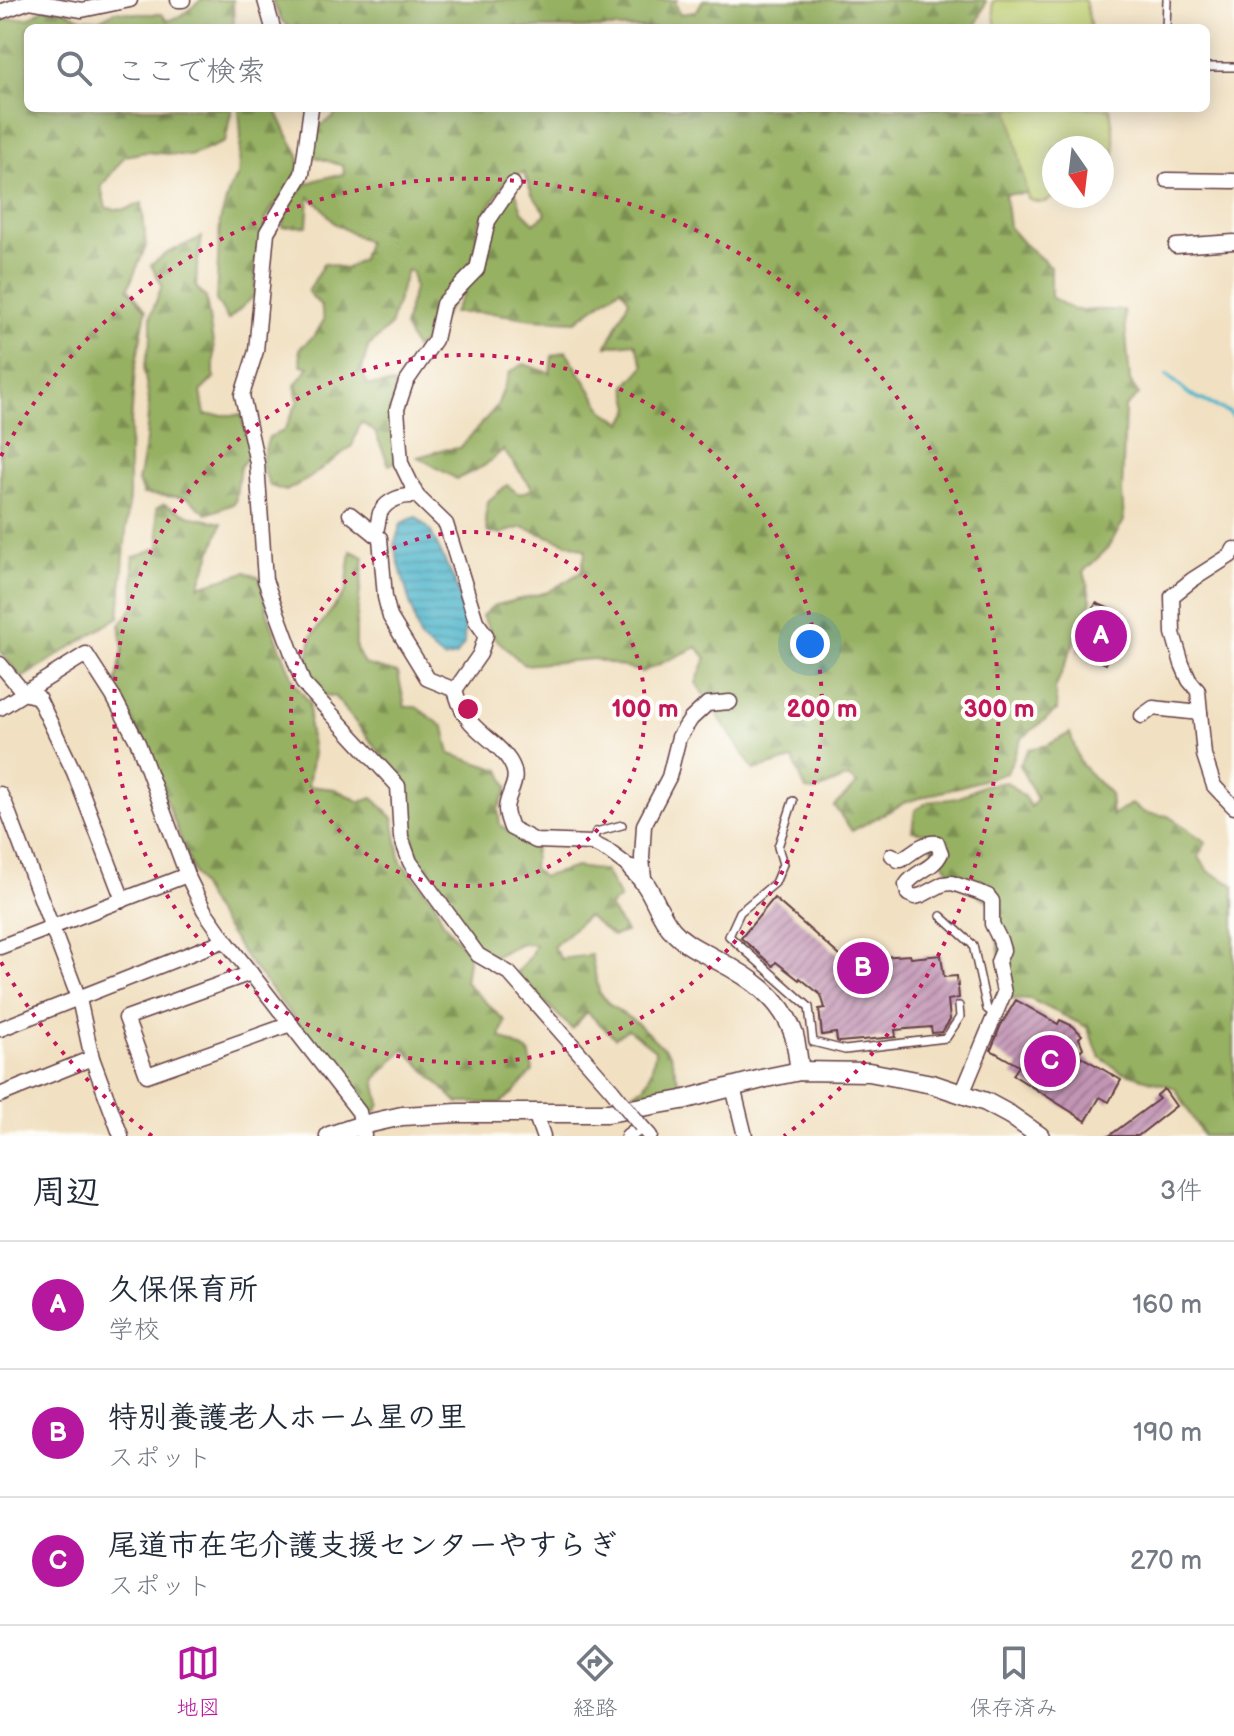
<!DOCTYPE html>
<html lang="ja">
<meta charset="utf-8">
<style>
body{margin:0;font-family:"Balsamiq Sans","Klee One",sans-serif;background:#f2f2f3;color:#1f2937}
.compass{position:absolute;left:1042px;top:136px;width:72px;height:72px;border-radius:50%;background:#fff;box-shadow:0 4px 20px #0003;rotate:166deg}
.you{position:absolute;left:810px;top:644px;width:28px;height:28px;margin:-20px;border:6px solid #fff;border-radius:50%;background:#1a73e8;box-shadow:0 0 0 12px #1a73e833}
.badge{display:grid;place-items:center;width:52px;height:52px;border-radius:50%;background:#b5179e;color:#fff;font-size:26px;font-weight:700}
.pin{position:absolute;translate:-50% -50%;border:4px solid #fff;box-shadow:0 2px 8px #0006}
.list{margin:0;padding:0;list-style:none}
h2{display:flex;justify-content:space-between;align-items:center;height:104px;margin:0;padding:0 32px;font-size:34px}
h2 small{font-size:26px;font-weight:400;color:#747a83}
.list li{display:grid;grid-template-columns:52px 1fr auto;gap:24px;align-items:center;box-sizing:border-box;height:128px;padding:0 32px;border-top:2px solid #e0e1e3}
.list b{display:block;font-size:30px;white-space:nowrap}
.list p{margin:0;font-size:26px;white-space:nowrap;color:#747a83}
.list em{font-size:26px;font-style:normal;color:#747a83}
.icon{flex:none;width:44px;height:44px;fill:none;stroke:currentColor;stroke-width:2;stroke-linecap:round;stroke-linejoin:round}
.map{position:relative;flex:none;width:1234px;height:1136px;overflow:hidden}
.search{position:absolute;background:#fff;box-shadow:0 4px 20px #0003;left:24px;right:24px;top:24px;height:88px;display:flex;align-items:center;gap:20px;box-sizing:border-box;padding:0 28px;border-radius:12px;color:#747a83;font-size:30px}
.sheet{height:488px;background:#fff}
nav{display:flex;justify-content:space-around;align-items:center;box-sizing:border-box;height:112px;border-top:2px solid #e0e1e3;background:#fff;font-size:22px;color:#747a83}
nav a{display:grid;justify-items:center;gap:4px}
nav .on{color:#b5179e}
.map>svg:first-child{display:block}
.forest{fill:url(#forest-firs);stroke:#706846;stroke-width:2}
.pitch{fill:#bdce70;stroke:#84764e;stroke-width:2}
.water{fill:url(#water-rules);stroke:#4b6a7b;stroke-width:2}
.lines{fill:none;stroke-linecap:round;stroke-linejoin:round}
.stream{stroke:#4cb4cb;stroke-width:4}
.building{fill:url(#building-hatch)}
.service-casing{stroke:#633c42;stroke-width:10}
.minor-casing{stroke:#633c42;stroke-width:17}
.tertiary-casing{stroke:#633c42;stroke-width:21}
.service{stroke:#fff;stroke-width:7}
.minor{stroke:#fff;stroke-width:14}
.tertiary{stroke:#fff;stroke-width:18}
.minor-bridge-casing{stroke:#633c42;stroke-width:17;stroke-linecap:butt}
.minor-bridge{stroke:#fff;stroke-width:14}
.ring{fill:none;stroke:#c2185b;stroke-width:4;stroke-dasharray:4 8}
.centre{fill:#c2185b;stroke:#fdfcf7;stroke-width:4}
.ring-label{font-size:24px;text-anchor:middle;font-weight:bold;fill:#c2185b;stroke:#fdfcf7;stroke-width:8;stroke-linejoin:round;paint-order:stroke}
</style>
<div class="map">
<svg width="1234" height="1136" viewBox="0 0 1234 1136">
<defs>
<pattern id="forest-firs" width="22" height="20" patternUnits="userSpaceOnUse" patternTransform="scale(2)"><rect width="22" height="20" fill="#96b162"/><path d="M5 1l3.5 6h-7zM16 11l3.5 6h-7z" fill="#7c8f51"/></pattern>
<pattern id="water-rules" width="6" height="5" patternUnits="userSpaceOnUse" patternTransform="scale(2)"><rect width="6" height="5" fill="#4cb4cb"/><path d="M0 2.5h6" fill="none" stroke="#4192a5"/></pattern>
<pattern id="building-hatch" width="6" height="6" patternUnits="userSpaceOnUse" patternTransform="scale(2)"><rect width="6" height="6" fill="#c295b5"/><path d="M-1 1l2-2M0 6l6-6M5 7l2-2" fill="none" stroke="#a07993"/></pattern>
</defs>
<rect width="100%" height="100%" fill="#fdfcf7"/>
<filter id="ink" filterUnits="userSpaceOnUse"><feTurbulence type="fractalNoise" baseFrequency=".0125" numOctaves="2"/><feDisplacementMap in="SourceGraphic" scale="16" xChannelSelector="R" yChannelSelector="G"/><feConvolveMatrix kernelMatrix="1 2 1 2 8 2 1 2 1" color-interpolation-filters="sRGB"/></filter>
<filter id="wash" filterUnits="userSpaceOnUse"><feTurbulence type="fractalNoise" baseFrequency=".006" numOctaves="4" result="noise"/><feDisplacementMap in="SourceGraphic" scale="32" xChannelSelector="R" yChannelSelector="G"/><feGaussianBlur stdDeviation="1.8" result="paint"/><feColorMatrix in="noise" values="0 0 0 0 0 0 0 0 0 0 0 0 0 0 0 0 0 1.4 0 .05"/><feComposite in="paint" operator="in"/></filter>
<g filter="url(#wash)">
<rect width="100%" height="100%" fill="#f1e0c1"/>
<g class="forest">
<path d="M201,0H233L234,28H28V108H232L225,142L190,156L146,152L125,156L101,187L106,208L125,210L142,203L146,246L128,288L146,310L135,369L129,450V495L119,617L22,678L0,651V20L30,18L45,8L65,11L83,19L99,20L116,11L137,14H162L167,21L181,16Z"/>
<path d="M271,0H677L675,3L680,14L696,12L703,0H985L986,2L975,28H289L282,21Z"/>
<path d="M239,108H275L287,134L299,155V171L267,217L256,256L255,295L228,320L216,300L220,221L230,188L238,176L241,136Z"/>
<path d="M338,108H1009L1032,193L1005,194L1009,227L1023,243L1051,267V297L1074,310H1124L1130,381L1139,395L1125,407L1122,493L1124,521L1106,550L1084,571L1091,600L1055,689L1057,710L1021,739L1007,773L906,802L852,831L834,806L857,784L848,777L815,791L806,790L793,759L754,770L696,683L706,658L697,647L642,672L594,659L524,665L493,636L482,616L493,606L548,592L581,572L586,550L522,527L500,534L488,533L485,518L488,501L507,485L519,494L533,489L503,450L484,466L457,479L418,457L442,450L460,448L497,406L510,372L524,364L550,373L552,356L566,351L604,411L623,423L631,408L626,386L644,366L635,343L607,346L629,300L621,288L576,321L533,319L492,313H453L467,287L491,228L515,190L522,211L534,223L546,214L532,194L524,172L505,182L479,223L472,266L432,337L415,348L404,327L414,288L412,272L407,270L390,326L368,347L362,370L368,385L394,384L393,407L398,461L389,465L375,432L361,422L352,446L308,479L286,491L270,486L261,463L269,437L284,431L298,401L295,385L309,367L301,365L299,349L315,335L324,320L321,306L308,292L324,263L345,269L362,259L367,242L334,223L322,207L309,197L307,226L282,227C293,185 304,181 344,174L343,166L313,156L314,129L333,118Z"/>
<path d="M202,237L197,267L196,287L206,298L214,350V378L201,391L205,415H241L251,453L240,467L235,503L207,514L188,498L143,494L138,482L146,440L149,401L144,370L151,337V315L162,285L151,265L167,253Z"/>
<path d="M164,504L193,517L222,523L199,586L246,572L260,578L268,614L279,644L295,684L310,703L309,726L313,753L308,786L335,789L360,802L373,798L393,818L401,862L434,901L443,922L469,954L465,982L505,1021L500,1037L529,1052L533,1071L513,1093L500,1103H458L404,1049L375,1080L380,1104L376,1111L367,1110L246,958L214,911L194,874L146,747L115,688L123,650L120,625L134,606L133,557L160,547L156,509Z"/>
<path d="M351,551L364,557L356,625V649L364,664L398,673L405,707H416L444,727L450,754L500,770L508,788L498,809L500,825L535,848L533,869L542,877L576,867L605,871L620,898L609,907L626,932L613,936L587,916L553,947L561,959L591,955L599,992L610,1005L638,1024L670,1054L680,1086L635,1100L633,1093C637,1090 642,1089 645,1085C650,1079 655,1057 655,1050L628,1029L615,1038L587,1012L572,1029L516,973L530,957L535,945L521,943L493,957L477,947L449,901L411,855L404,833L405,788L378,750L335,697L316,693L305,676L312,636L346,591Z"/>
<path d="M1070,733L1080,763L1110,794L1112,816L1131,804L1145,813L1168,816L1206,842L1199,857L1208,871L1234,885V1136H1203L1175,1088L1120,1071L1100,1057L1087,1027L1030,999L1007,998L991,902L961,886L932,847L929,834L912,831L915,810L928,802L958,798L984,785L1007,782L1024,797L1031,807L1037,799L1019,765L1029,749L1048,745Z"/>
</g>
<g class="pitch">
<path d="M996,0H1085L1091,28H996L992,2Z"/>
<path d="M1009,108H1110L1114,138L1116,185L1102,190V148H1054V196C1045,205 1038,203 1028,199Z"/>
</g>
<path class="water" d="M416,517L430,530L454,580L465,615L464,644L456,656L444,659L420,639L394,546L401,523Z"/>
<g class="lines">
<path class="stream" d="M1167,375L1189,394L1230,413L1234,418"/>
</g>
<g id="blocks">
<g class="building">
<path d="M1096,603L1124,615L1106,664L1077,651Z"/>
<path d="M774,898L848,963L864,962V958L910,955L911,958L941,955L944,977L957,976L959,998L948,1000L950,1020L942,1032L932,1033L931,1027L895,1030L896,1037L839,1042L837,1041L836,1033L822,1035L819,1009L825,1008L821,995L800,978L799,980L776,962L773,966L741,938Z"/>
<path d="M1016,1000L1058,1024L1060,1020L1073,1026L1082,1035L1079,1038L1083,1048L1077,1054L1121,1080L1109,1102L1100,1097L1086,1121L1013,1075L1019,1066L991,1050L1001,1025Z"/>
<path d="M1164,1089L1176,1106L1138,1136H1109L1159,1099L1156,1096Z"/>
</g>
</g>
</g>
<g filter="url(#ink)">
<use href="#blocks" fill-opacity="0" stroke="#633c42" stroke-width="2"/>
<g class="lines">
<defs>
<g id="service">
<path d="M1166,28L1167,0"/>
<path d="M1206,67H1234"/>
<path d="M793,801L778,847L783,864L775,883L740,912L729,936L809,1007L813,1042L845,1050L946,1038L960,1017L959,1006"/>
<path d="M592,843L596,832L622,825"/>
<path d="M941,916L973,945L987,1009L995,1015"/>
</g>
<g id="minor">
<path d="M178,0H183"/>
<path d="M265,0L273,28"/>
<path d="M0,12L30,1L82,10L130,0"/>
<path d="M311,108L302,174L267,232L256,351L242,395L257,463L265,580L303,683L398,786L401,837L410,862L478,955L509,973L612,1090"/>
<path d="M1167,180L1234,181"/>
<path d="M1176,246L1234,242"/>
<path d="M417,496L401,463L397,409L406,382L435,340L443,304L477,269L488,221L513,184"/>
<path d="M350,514L380,538L385,597L390,617L428,679L455,690C458,700 461,710 468,719C479,734 499,744 509,760C523,781 507,791 506,809C506,815 509,822 511,828L536,841L592,843L608,851L632,869"/>
<path d="M375,534C378,527 378,520 380,513C387,499 403,495 417,496L446,524L476,621L486,635L480,654L455,690"/>
<path d="M1234,549L1231,555L1192,580L1172,596L1173,633L1182,664L1189,680L1198,691L1204,755L1214,786L1234,807"/>
<path d="M0,664L24,693L38,697L74,772L123,900"/>
<path d="M0,708L86,654L113,696L138,743L187,875L204,910L225,940L359,1112L364,1136"/>
<path d="M1142,716L1153,708L1200,713"/>
<path d="M0,794L6,806L79,999L92,1058L121,1136"/>
<path d="M892,855L898,860H901C912,853 924,841 937,843L941,853C934,869 915,871 906,885L908,894L915,897L922,895L943,884L952,883L981,893L988,896L992,901V924L1000,940L1003,950L998,962L1004,993L962,1094"/>
<path d="M644,879L642,858L644,825L669,777L679,737L691,719L707,704L730,702"/>
<path d="M0,947L187,875"/>
<path d="M251,973L126,1018L147,1075L291,1024"/>
<path d="M0,1029L225,940"/>
<path d="M733,1087L745,1136"/>
<path d="M0,1095L92,1058"/>
<path d="M535,1113L543,1136"/>
<path d="M628,1136L641,1126L650,1136"/>
</g>
<g id="tertiary">
<path d="M632,869C654,888 655,910 672,930C684,944 701,951 717,960C750,977 782,998 794,1035C797,1047 798,1059 800,1071"/>
<path d="M329,1136L362,1125L402,1116L458,1113H608L682,1100L766,1078L800,1071L869,1072L932,1084L986,1102L1010,1115L1040,1136"/>
</g>
</defs>
<use href="#service" class="service-casing"/>
<use href="#minor" class="minor-casing"/>
<use href="#tertiary" class="tertiary-casing"/>
<use href="#service" class="service"/>
<use href="#minor" class="minor"/>
<use href="#tertiary" class="tertiary"/>
<defs>
<path id="minor-bridge" d="M612,1090L641,1126"/>
</defs>
<use href="#minor-bridge" class="minor-bridge-casing"/>
<use href="#minor-bridge" class="minor-bridge"/>
</g>
</g>
<g class="ring">
<circle cx="468" cy="709" r="177"/>
<circle cx="468" cy="709" r="354"/>
<path d="M152 1136A531 531 0 0 1 1 962M1 456A531 531 0 1 1 784 1136"/>
</g>
<circle cx="468" cy="709" r="12" class="centre"/>
<g class="ring-label">
<text x="645" y="717">100 m</text>
<text x="822" y="717">200 m</text>
<text x="999" y="717">300 m</text>
</g>
</svg>
<svg class="compass" viewBox="-18 -18 36 36"><path d="M0-13l5 13h-10z" fill="#e53935"/><path d="M0 13l5-13h-10z" fill="#747a83"/></svg>
<div class="you"></div>
<div class="pin badge" style="left:1101px;top:636px">A</div>
<div class="pin badge" style="left:863px;top:968px">B</div>
<div class="pin badge" style="left:1050px;top:1061px">C</div>
<div class="search"><svg class="icon" aria-label="search" viewBox="0 0 24 24"><circle cx="10" cy="10" r="6"/><path d="M15 15l6 6"/></svg>ここで検索</div>
</div>
<section class="sheet">
<h2>周辺<small>3件</small></h2>
<ul class="list">
<li><span class="badge">A</span><div><b>久保保育所</b><p>学校</p></div><em>160 m</em></li>
<li><span class="badge">B</span><div><b>特別養護老人ホーム星の里</b><p>スポット</p></div><em>190 m</em></li>
<li><span class="badge">C</span><div><b>尾道市在宅介護支援センターやすらぎ</b><p>スポット</p></div><em>270 m</em></li>
</ul>
</section>
<nav>
<a class="on"><svg class="icon" aria-label="map" viewBox="0 0 24 24"><path d="M3 6l6-2 6 2 6-2v14l-6 2-6-2-6 2zM9 4v14M15 6v14"/></svg>地図</a>
<a><svg class="icon" aria-label="directions" viewBox="0 0 24 24"><path d="M12 3l9 9-9 9-9-9zM9 14v-3h6M13 9l2 2-2 2"/></svg>経路</a>
<a><svg class="icon" aria-label="saved" viewBox="0 0 24 24"><path d="M7 4h10v16l-5-4-5 4z"/></svg>保存済み</a>
</nav>
